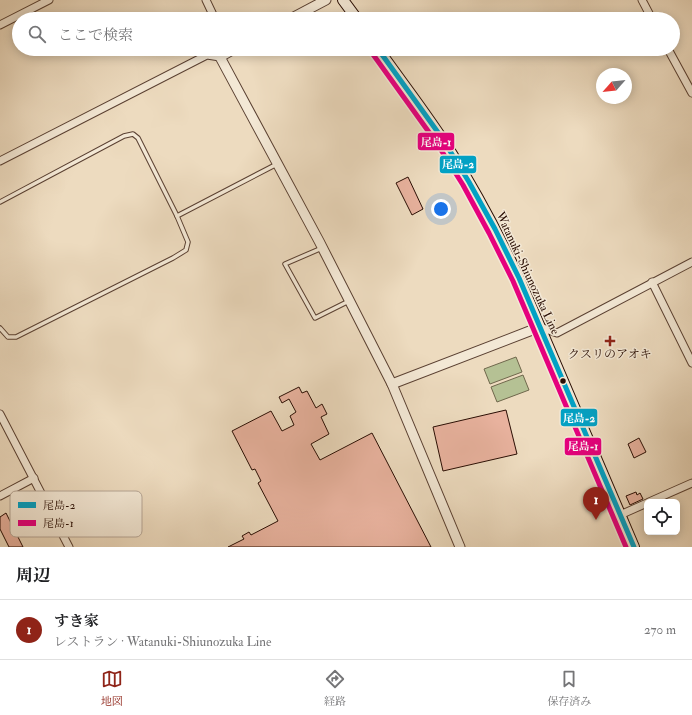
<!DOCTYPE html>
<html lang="ja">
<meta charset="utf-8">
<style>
body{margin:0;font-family:"IM FELL Double Pica","Noto Serif JP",serif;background:#f2f2f2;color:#202124}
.controls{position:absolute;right:12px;bottom:12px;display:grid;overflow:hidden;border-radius:6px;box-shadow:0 2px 10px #0003}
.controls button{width:36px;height:36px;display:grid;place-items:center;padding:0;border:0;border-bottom:1px solid #e0e0e0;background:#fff;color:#202124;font:20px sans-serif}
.compass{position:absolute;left:596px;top:68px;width:36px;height:36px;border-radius:50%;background:#fff;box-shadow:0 2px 10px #0003;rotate:243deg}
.you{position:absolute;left:441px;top:209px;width:14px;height:14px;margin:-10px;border:3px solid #fff;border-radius:50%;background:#1a73e8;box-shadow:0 0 0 6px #1a73e833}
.badge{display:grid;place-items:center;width:26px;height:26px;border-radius:50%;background:#8f2418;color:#fff;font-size:13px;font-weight:700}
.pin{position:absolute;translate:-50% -33px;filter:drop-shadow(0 1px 2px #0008)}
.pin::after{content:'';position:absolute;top:21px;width:14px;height:12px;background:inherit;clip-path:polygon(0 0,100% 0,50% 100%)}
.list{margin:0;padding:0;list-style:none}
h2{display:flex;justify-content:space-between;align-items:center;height:52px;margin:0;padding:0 16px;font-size:17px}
h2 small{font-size:13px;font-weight:400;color:#757577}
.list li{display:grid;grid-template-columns:26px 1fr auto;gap:12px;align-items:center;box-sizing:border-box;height:60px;padding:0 16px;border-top:1px solid #e0e0e0}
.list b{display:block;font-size:15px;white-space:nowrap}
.list p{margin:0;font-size:13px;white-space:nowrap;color:#757577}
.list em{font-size:13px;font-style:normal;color:#757577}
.icon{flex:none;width:22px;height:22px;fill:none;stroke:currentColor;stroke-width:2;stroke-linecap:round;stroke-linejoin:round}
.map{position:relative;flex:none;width:692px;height:547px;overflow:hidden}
.search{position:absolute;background:#fff;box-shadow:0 2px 10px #0003;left:12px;right:12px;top:12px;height:44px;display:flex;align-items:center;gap:10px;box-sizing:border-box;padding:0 14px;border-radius:22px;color:#757577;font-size:15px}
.sheet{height:112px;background:#fff}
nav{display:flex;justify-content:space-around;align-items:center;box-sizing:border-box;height:56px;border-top:1px solid #e0e0e0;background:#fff;font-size:11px;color:#757577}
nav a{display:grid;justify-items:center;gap:2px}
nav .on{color:#8f2418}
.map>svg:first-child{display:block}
.green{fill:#b5c194;stroke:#6f674c}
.building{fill:#e8b29e;stroke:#290d03}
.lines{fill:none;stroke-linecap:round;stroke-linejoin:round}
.service-casing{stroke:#5a4032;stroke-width:5.5}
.minor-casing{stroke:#5a4032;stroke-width:9}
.tertiary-casing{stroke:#5a4032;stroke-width:11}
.secondary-casing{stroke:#290d03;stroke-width:12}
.service{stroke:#f3e8d5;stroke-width:3.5}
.minor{stroke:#f3e8d5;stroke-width:7}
.tertiary{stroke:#f3e8d5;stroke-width:9}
.secondary{stroke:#f3e8d5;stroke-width:10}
.bus-1-casing{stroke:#f3e8d5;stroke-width:8}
.bus-2-casing{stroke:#f3e8d5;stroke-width:8}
.bus-1{stroke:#02a1c4;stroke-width:5}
.bus-2{stroke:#e5007d;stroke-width:5}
.poi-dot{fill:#8f2418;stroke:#f3e8d5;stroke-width:1.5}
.bus-dot{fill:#290d03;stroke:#f3e8d5;stroke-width:1.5}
.labels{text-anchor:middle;stroke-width:3;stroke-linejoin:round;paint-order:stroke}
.street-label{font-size:12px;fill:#290d03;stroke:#f3e8d5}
.poi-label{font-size:12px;fill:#290d03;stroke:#f3e8d5}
.key{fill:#f3e8d5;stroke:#b6a696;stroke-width:1}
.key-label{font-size:11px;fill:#290d03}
.line-badge{stroke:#f3e8d5;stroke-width:1.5}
.badge-label{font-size:11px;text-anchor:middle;font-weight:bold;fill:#fff}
</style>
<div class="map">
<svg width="692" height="547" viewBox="0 0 692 547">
<rect width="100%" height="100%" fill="#eddbbf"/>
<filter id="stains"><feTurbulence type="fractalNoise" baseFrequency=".005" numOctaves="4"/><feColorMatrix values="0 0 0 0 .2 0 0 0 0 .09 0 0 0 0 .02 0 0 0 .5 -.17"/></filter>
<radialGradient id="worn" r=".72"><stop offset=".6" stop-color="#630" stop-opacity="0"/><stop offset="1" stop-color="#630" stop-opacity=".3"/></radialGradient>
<g class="green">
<path d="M516,357L522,372L490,384L484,369Z"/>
<path d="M523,375L529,390L497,402L491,387Z"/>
</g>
<g class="building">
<path d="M408,177L423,209L412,215L396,183Z"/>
<path d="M299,387L302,393L307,391L316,408L322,404L327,414L321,417L329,434L311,444L320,460L372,433L431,547H228L244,539L242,536L249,532L251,535L278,521L258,483L261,481L255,469L252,470L232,431L271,411L282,431L294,425L290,416L296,412L289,399L282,403L279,397Z"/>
<path d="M506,410L517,454L443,471L433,427Z"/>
<path d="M639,438L646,452L634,458L628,444Z"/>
<path d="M636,492L637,495L640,493L643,499L630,505L626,496Z"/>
<path d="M6,513L23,547H9L0,529V517Z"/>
</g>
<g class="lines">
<defs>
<g id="service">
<path d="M0,202L124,136L133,134L138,138L177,216L188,242L186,250L173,258L16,337H8L0,328"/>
<path d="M177,216L277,164"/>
<path d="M322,248L285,264L315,318L349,301"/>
</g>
<g id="minor">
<path d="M206,0L215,19"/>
<path d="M642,0L652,19"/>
<path d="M0,25L49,0"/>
<path d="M668,49L692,93"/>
<path d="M0,161L207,55L220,57"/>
<path d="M652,282L692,363"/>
<path d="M540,327L557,333L692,262"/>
<path d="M0,414L69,547"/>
<path d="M0,496L34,478"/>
<path d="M649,502L692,483"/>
<path d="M620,515L647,503"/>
</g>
<g id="tertiary">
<path d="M290,19L326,0"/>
<path d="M234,49L220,57L319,241L392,384L460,547"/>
<path d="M392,384L540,327"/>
</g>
<g id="secondary">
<path d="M343,0L357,19"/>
<path d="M378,49C402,83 428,116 450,151C476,192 498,234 519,278L634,547"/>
</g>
</defs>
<use href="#service" class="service-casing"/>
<use href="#minor" class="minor-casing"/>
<use href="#tertiary" class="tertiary-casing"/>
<use href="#secondary" class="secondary-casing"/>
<use href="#service" class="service"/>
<use href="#minor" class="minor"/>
<use href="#tertiary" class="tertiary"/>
<use href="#secondary" class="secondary"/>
<defs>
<path id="bus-1" d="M378,49L442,138L469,182L495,229L519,278L634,547"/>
<path id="bus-2" d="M372,53L436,142L463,185L489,233L513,281L626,547"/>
</defs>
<use href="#bus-1" class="bus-1-casing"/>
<use href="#bus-2" class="bus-2-casing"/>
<use href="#bus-1" class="bus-1"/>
<use href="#bus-2" class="bus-2"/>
</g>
<path class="poi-dot" d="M608 335h4v4h4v4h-4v4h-4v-4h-4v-4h4z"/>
<circle class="bus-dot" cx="563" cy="381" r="3.5"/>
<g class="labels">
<g class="street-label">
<text transform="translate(528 273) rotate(65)" y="4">Watanuki-Shiunozuka Line</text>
</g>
<g class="poi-label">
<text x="610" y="358">クスリのアオキ</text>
</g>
</g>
<rect x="10" y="491" width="132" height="46" rx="6" class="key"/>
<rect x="18" y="502" width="18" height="6" fill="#02a1c4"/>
<rect x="18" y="520" width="18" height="6" fill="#e5007d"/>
<g class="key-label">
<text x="43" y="509">尾島-2</text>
<text x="43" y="527">尾島-1</text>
</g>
<g class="line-badge">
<rect x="417" y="132" width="38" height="19" rx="4" fill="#e5007d"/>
<rect x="439" y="155" width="38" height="19" rx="4" fill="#02a1c4"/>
<rect x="560" y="408" width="38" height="19" rx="4" fill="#02a1c4"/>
<rect x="564" y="437" width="38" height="19" rx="4" fill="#e5007d"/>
</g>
<g class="badge-label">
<text x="436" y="146">尾島-1</text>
<text x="458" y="168">尾島-2</text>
<text x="579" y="422">尾島-2</text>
<text x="583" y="450">尾島-1</text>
</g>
<rect width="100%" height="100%" filter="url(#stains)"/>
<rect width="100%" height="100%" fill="url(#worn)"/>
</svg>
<div class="controls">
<button><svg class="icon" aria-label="locate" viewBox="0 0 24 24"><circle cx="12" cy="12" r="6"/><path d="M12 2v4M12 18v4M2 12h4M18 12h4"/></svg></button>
</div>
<svg class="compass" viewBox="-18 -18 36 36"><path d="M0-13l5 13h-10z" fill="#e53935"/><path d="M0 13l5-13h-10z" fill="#757577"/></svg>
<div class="you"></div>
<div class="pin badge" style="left:596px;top:520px">1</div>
<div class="search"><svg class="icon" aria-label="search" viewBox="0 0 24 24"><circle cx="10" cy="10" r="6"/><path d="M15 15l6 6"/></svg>ここで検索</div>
</div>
<section class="sheet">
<h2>周辺<small></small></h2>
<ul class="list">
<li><span class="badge">1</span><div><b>すき家</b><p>レストラン · Watanuki-Shiunozuka Line</p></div><em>270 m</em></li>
</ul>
</section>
<nav>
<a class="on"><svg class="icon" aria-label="map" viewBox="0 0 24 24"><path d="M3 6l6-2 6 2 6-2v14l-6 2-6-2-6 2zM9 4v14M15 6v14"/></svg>地図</a>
<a><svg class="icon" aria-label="directions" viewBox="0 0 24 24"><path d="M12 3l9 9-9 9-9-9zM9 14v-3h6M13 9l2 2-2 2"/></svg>経路</a>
<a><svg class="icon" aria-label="saved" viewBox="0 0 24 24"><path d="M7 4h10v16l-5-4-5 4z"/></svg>保存済み</a>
</nav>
